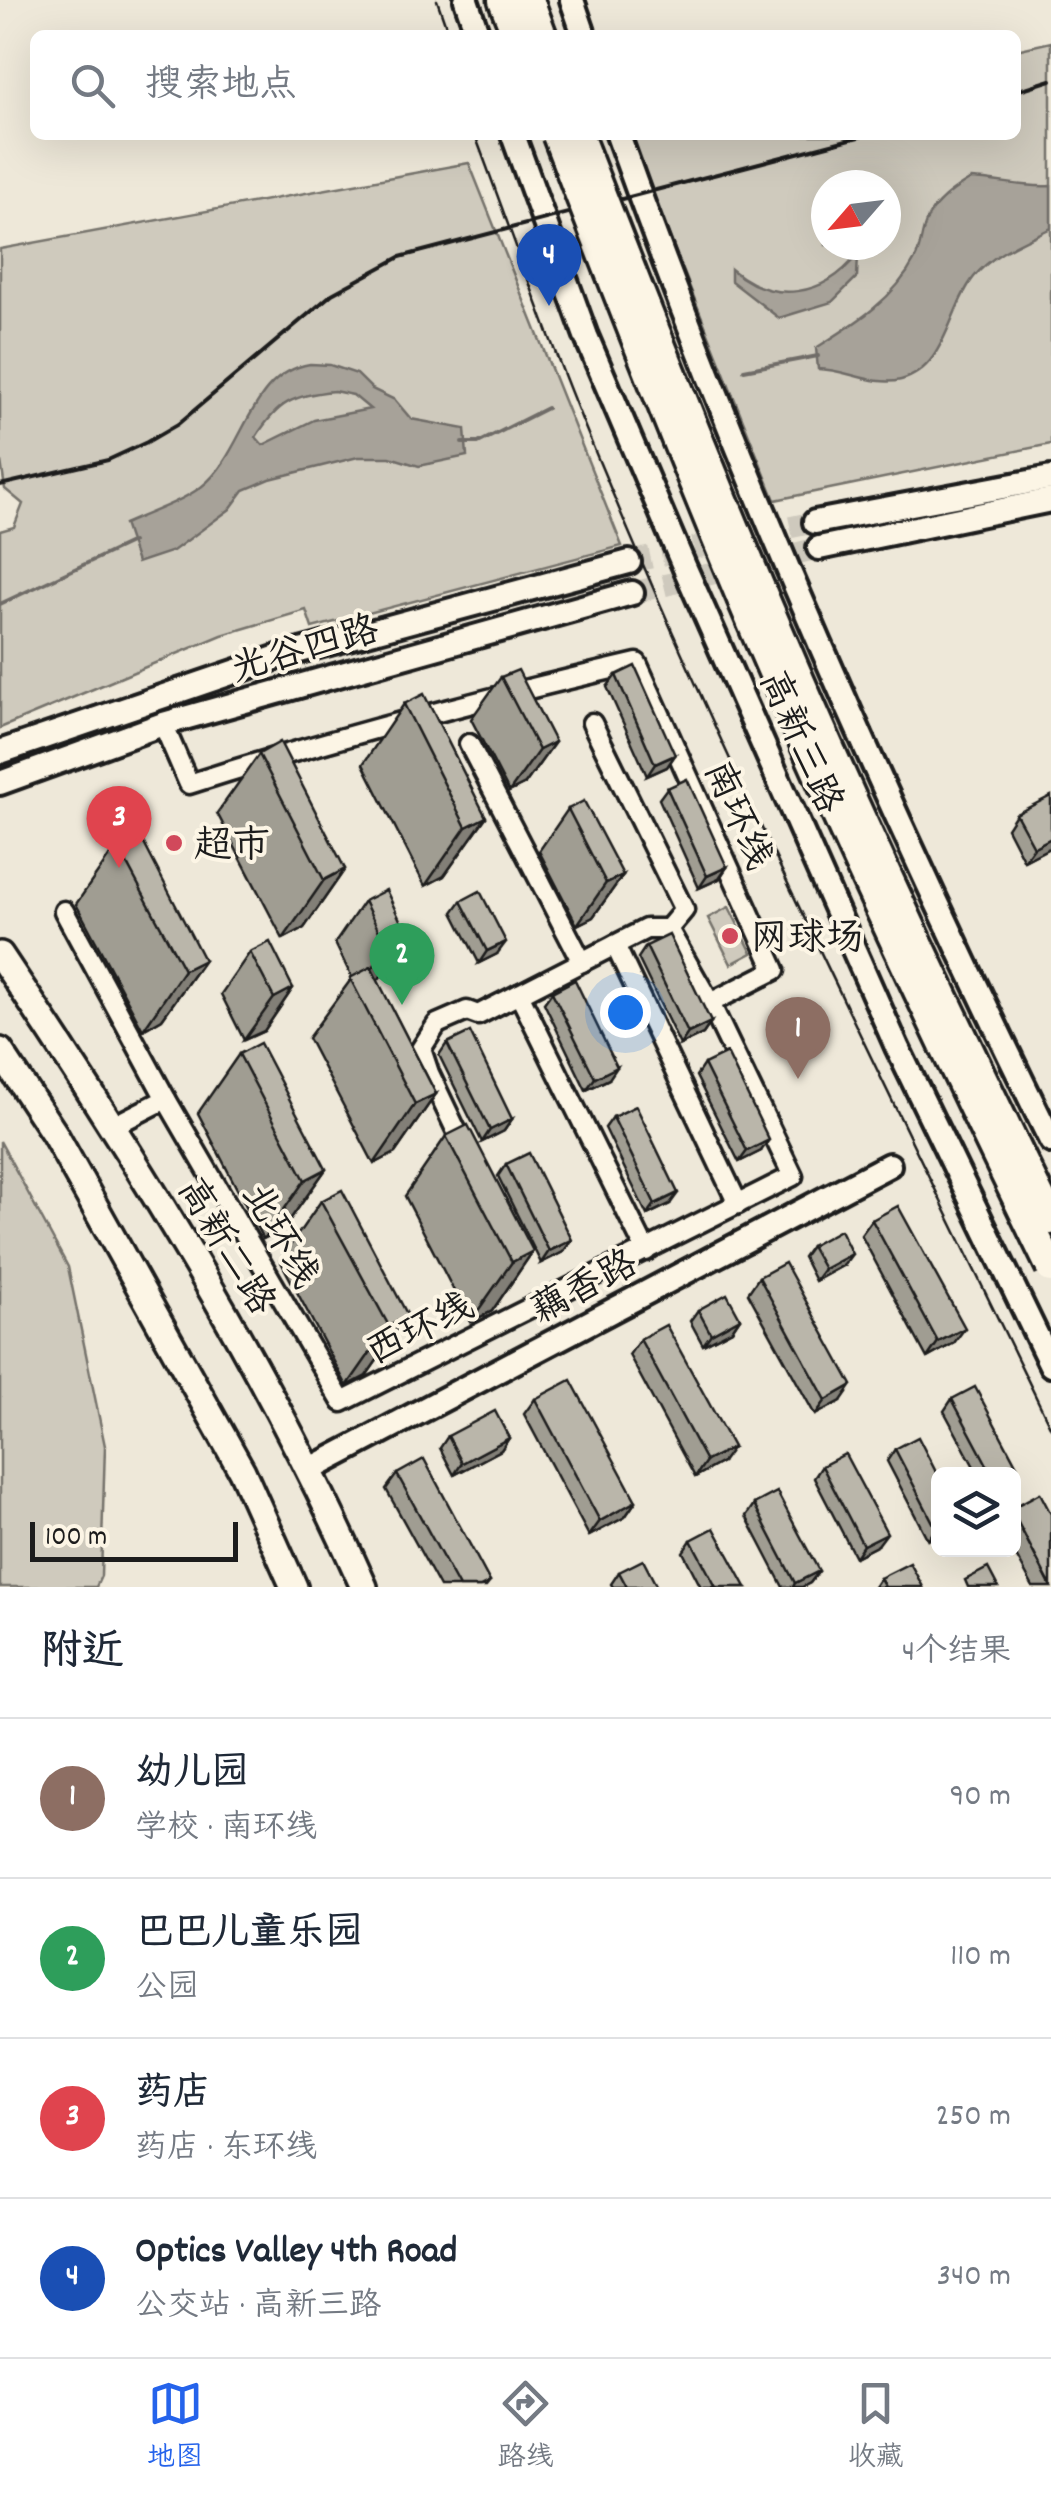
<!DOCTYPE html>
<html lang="zh">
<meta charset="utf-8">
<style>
body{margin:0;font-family:Dekko,"LXGW WenKai TC",sans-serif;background:#f2f2f3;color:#1f2937}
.controls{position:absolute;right:30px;bottom:30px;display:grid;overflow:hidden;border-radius:15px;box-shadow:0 10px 40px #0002}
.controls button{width:90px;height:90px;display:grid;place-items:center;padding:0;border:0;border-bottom:2px solid #e0e1e3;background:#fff;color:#1f2937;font:50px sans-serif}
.compass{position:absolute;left:811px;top:170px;width:90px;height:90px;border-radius:50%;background:#fff;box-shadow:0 10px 40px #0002;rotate:242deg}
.scale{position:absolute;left:30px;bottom:25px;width:208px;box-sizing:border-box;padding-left:10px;border:5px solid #1c1c1c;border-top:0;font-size:28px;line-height:35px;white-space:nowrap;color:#1c1c1c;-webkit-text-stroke:8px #fcf5e5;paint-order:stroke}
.you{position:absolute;left:625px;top:1012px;width:35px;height:35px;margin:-25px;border:8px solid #fff;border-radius:50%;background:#1a73e8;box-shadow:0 0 0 15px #1a73e833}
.badge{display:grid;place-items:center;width:65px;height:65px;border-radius:50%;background:#2563eb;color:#fff;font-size:32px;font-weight:700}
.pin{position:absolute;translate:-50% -82px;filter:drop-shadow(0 2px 5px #0008)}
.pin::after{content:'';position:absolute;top:52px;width:35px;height:30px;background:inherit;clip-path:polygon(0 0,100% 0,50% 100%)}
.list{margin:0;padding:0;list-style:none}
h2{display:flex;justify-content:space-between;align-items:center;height:130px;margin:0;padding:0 40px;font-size:42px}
h2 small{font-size:32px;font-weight:400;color:#747a83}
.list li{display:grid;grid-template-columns:65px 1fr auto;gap:30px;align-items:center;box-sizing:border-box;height:160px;padding:0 40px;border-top:2px solid #e0e1e3}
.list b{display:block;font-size:38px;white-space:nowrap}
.list p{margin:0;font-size:32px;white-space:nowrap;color:#747a83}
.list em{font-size:32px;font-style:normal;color:#747a83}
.icon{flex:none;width:55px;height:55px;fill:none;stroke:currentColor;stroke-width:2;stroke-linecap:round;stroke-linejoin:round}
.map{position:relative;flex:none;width:1051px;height:1587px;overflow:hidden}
.search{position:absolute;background:#fff;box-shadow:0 10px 40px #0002;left:30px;right:30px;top:30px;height:110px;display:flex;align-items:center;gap:25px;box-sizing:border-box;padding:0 35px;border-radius:15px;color:#747a83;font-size:38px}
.sheet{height:770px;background:#fff}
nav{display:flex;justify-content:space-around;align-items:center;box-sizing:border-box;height:140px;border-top:2px solid #e0e1e3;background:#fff;font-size:28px;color:#747a83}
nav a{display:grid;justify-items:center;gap:5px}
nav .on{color:#2563eb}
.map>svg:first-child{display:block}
.green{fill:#cfcabd;stroke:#76736c;stroke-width:2.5;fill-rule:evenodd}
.water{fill:#a7a299;stroke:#6f6c67;stroke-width:2.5;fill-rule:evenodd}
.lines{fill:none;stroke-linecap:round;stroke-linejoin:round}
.stream{stroke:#6f6c67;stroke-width:4}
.secondary-tunnel{stroke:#cec9bd;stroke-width:22;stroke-dasharray:22 11;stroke-linecap:butt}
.minor-casing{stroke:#1c1c1c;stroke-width:25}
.secondary-casing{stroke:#1c1c1c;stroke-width:30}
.primary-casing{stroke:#1c1c1c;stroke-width:32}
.trunk-casing{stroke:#1c1c1c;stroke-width:35}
.minor{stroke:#fcf5e5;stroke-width:18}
.secondary{stroke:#fcf5e5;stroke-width:22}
.primary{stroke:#fcf5e5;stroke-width:25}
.trunk{stroke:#fcf5e5;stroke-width:28}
.tram{stroke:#1c1c1c;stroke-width:2.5}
.rail{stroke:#1c1c1c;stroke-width:4}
.trunk-bridge-casing{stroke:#1c1c1c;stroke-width:35;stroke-linecap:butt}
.trunk-bridge{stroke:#fcf5e5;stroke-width:28}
.wall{fill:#a09d92;stroke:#1c1c1c;stroke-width:2.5}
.shaded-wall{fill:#827f77;stroke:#1c1c1c;stroke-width:2.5}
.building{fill:#bab6aa;stroke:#1c1c1c;stroke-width:2.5}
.poi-dot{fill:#d1495b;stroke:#fcf5e5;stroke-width:4}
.labels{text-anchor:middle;stroke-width:8;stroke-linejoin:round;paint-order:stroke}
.street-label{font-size:38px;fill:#1c1c1c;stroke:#fcf5e5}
.poi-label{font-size:38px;fill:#1c1c1c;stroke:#fcf5e5;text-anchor:start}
</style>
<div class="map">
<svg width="1051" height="1587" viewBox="0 0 1051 1587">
<rect width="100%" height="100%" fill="#eee8d9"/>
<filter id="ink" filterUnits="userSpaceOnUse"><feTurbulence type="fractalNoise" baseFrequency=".01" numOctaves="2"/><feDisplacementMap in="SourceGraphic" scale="20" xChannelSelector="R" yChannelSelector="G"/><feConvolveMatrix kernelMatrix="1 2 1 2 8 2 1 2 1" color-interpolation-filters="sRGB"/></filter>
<g filter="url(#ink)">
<g class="green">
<path d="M1051,42V444L775,500L629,135H1016V50ZM826,185H886V245H826Z"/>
<path d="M469,163L622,546L312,628L306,610L222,635L0,728V531L14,527L23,504L5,489L0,454V249Z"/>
<path d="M729,907L752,953L731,964L708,918Z"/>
<path d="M0,1141L68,1267L105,1446L101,1576L96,1587H0Z"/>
</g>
<g class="water">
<path d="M971,179C998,180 1024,188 1051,186V228C1023,242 994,252 974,277C948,310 946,368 901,380C874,387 845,369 818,369L816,348C854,324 893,301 915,259C921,248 921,234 926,222C933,203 954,189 971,179Z"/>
<path d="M858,254L857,277L832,302L779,318L731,281V269C773,305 824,297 858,254Z"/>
<path d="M310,364L330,365L357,374L372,389L395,400L411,419L465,429L467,456L419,466L390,457H358L270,479L244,490L230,509L173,551L137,563L124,524C148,513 179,503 201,487C245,454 248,374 310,364ZM334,391L353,395L370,409L314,420L263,445L256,437C278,402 293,395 334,391Z"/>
</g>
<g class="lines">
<g class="stream">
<path d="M744,370L818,356"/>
<path d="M462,443H478L547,408"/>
<path d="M0,604L132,542"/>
</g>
<g class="secondary-tunnel">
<path d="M629,562L815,522"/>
<path d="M632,593L819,548"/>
</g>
<defs>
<g id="minor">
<path d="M592,723L684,910L668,929L710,1003"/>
<path d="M469,744L582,962"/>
<path d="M64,911L166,1099L342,1402L793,1176L710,1003L775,970L637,663C486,698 336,737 189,784L163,724"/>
<path d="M615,945L738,1204"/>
<path d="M519,994L646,1251"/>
<path d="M113,1126L166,1099"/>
<path d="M467,1153L429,1073L421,1049L437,1024L467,1011L478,1015L646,929H668"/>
</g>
<g id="secondary">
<path d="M466,0L478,35"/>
<path d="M572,0L584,35"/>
<path d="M513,135L586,336L684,566L897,1047L1051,1365"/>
<path d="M618,135C741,479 890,813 1051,1141"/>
<path d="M815,522L1051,478"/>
<path d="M819,548L1051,500"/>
<path d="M0,752L278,657L629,562"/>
<path d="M0,783L163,724L632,593"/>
<path d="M311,1469L889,1165"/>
</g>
<g id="primary">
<path d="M0,955C136,1158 265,1364 364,1587"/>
<path d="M0,1051L54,1133L242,1471L294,1587"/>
</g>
<g id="trunk">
<path d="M503,0L517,35"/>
<path d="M529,0L542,35"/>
</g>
</defs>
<use href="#minor" class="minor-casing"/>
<use href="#secondary" class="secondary-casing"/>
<use href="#primary" class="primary-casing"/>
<use href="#trunk" class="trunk-casing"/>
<use href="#minor" class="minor"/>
<use href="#secondary" class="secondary"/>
<use href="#primary" class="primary"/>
<use href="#trunk" class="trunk"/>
<g class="tram">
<path d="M437,0L449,35"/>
<path d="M475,135C509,225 540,316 576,405C717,753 888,1090 1051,1428"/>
</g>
<g class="rail">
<path d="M1016,91L1051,80"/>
<path d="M0,485L108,460L147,442L178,424L332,294L400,257L866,135"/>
</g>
<defs>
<g id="trunk-bridge">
<path d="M557,135C621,303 687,470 757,635C849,849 949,1059 1051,1268"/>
<path d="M578,135C642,300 707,465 777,628C862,828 956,1025 1051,1220"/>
</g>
</defs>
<use href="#trunk-bridge" class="trunk-bridge-casing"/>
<use href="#trunk-bridge" class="trunk-bridge"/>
</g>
<g class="wall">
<path d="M616,675L675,755L667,767L647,776L607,687Z"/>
<path d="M501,677L555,742L525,784L509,792L471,719Z"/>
<path d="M404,704L486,817L444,876L425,886L363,764Z"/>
<path d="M259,754L345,869L304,928L283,939L217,813Z"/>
<path d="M667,788L727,867L719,879L699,888L659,799Z"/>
<path d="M568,809L623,875L593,917L577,925L539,851Z"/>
<path d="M1016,814L1051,847L1024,861L1007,828Z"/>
<path d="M117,845L204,960L162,1019L143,1030L76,904Z"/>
<path d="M364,901L408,937L377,980L436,1094L395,1153L374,1164L308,1038L352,978L335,943Z"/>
<path d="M461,901L497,954L479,963L453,912Z"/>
<path d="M646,946L711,1022L703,1034L680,1045L638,958Z"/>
<path d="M250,952L293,988L264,1031L244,1040L221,994Z"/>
<path d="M552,992L609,1079L586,1090L544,1003Z"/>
<path d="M447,1043L512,1119L504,1131L482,1142L439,1055Z"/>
<path d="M239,1054L326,1169L284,1228L263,1239L198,1113Z"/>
<path d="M704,1064L761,1151L739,1162L696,1076Z"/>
<path d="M613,1117L670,1204L647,1215L605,1128Z"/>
<path d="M446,1136L533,1251L492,1311L470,1322L405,1196Z"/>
<path d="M506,1164L563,1252L541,1263L498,1176Z"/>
<path d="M321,1201L408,1316L366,1376L347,1386L280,1260Z"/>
<path d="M872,1220L954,1343L927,1358L861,1235Z"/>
<path d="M811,1246L844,1265L815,1281L803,1257Z"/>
<path d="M759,1277L841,1401L815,1415L748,1293Z"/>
<path d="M698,1310L740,1318L732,1330L703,1345L690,1321Z"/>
<path d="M640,1339L722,1462L695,1477L629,1355Z"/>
<path d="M535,1399L636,1501L625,1517L589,1536L524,1414Z"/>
<path d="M952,1399L1017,1466L1011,1474H978L944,1411Z"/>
<path d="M448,1436L509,1438L501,1450L454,1475L440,1448Z"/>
<path d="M895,1449L938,1476V1534L928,1540L887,1461Z"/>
<path d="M822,1466L878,1545L855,1557L814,1478Z"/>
<path d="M397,1474L490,1582L486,1587H440L386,1489Z"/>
<path d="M754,1504L819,1571L810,1583L802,1587H783L746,1516Z"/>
<path d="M1014,1515L1051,1587H1033L1013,1550Z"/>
<path d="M691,1540L746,1587H701L683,1552Z"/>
<path d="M619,1572L657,1587H613L611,1584Z"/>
<path d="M880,1578L923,1587H874Z"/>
</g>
<g class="shaded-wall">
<path d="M555,742L525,784L509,792L539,750Z"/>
<path d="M675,755L667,767L647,776L655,764Z"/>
<path d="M486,817L444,876L425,886L466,827Z"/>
<path d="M1051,838V847L1024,861L1034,847Z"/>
<path d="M727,867L719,879L699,888L707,876Z"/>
<path d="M345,869L304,928L283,939L324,880Z"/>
<path d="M623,875L593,917L577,925L606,883Z"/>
<path d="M408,937L379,979L358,989L387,947Z"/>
<path d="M506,942L497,954L479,963L487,951Z"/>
<path d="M204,960L162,1019L143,1030L184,970Z"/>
<path d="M293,988L264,1031L244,1040L274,998Z"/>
<path d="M711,1022L703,1034L680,1045L688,1033Z"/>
<path d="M617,1067L609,1079L586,1090L595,1078Z"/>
<path d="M436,1094L395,1153L374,1164L415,1104Z"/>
<path d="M512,1119L504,1131L482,1142L490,1130Z"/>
<path d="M769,1140L761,1151L739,1162L747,1151Z"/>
<path d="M326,1169L284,1228L263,1239L305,1180Z"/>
<path d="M678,1193L670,1204L647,1215L655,1204Z"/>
<path d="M572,1240L563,1252L541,1263L549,1251Z"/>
<path d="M533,1251L492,1311L470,1322L512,1262Z"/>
<path d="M852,1254L844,1265L815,1281L824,1269Z"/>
<path d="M408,1316L366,1376L347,1386L389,1326Z"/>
<path d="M740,1318L732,1330L703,1345L711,1334Z"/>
<path d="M965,1328L954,1343L927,1358L938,1342Z"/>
<path d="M852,1385L841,1401L815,1415L826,1400Z"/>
<path d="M509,1438L501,1450L454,1475L462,1463Z"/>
<path d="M733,1447L722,1462L695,1477L706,1461Z"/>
<path d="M1017,1466L1011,1474H1000Z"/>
<path d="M636,1501L625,1517L589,1536L600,1521Z"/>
<path d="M938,1527V1534L928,1540L936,1528Z"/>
<path d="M887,1533L878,1545L855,1557L863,1545Z"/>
<path d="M819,1571L810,1583L802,1587H793L795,1583Z"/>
</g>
<g class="building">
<path d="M635,666L675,755L655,764L616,675Z"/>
<path d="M518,670L555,742L539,750L501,677Z"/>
<path d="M424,694L486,817L466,827L404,704Z"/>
<path d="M280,742L345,869L324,880L259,754Z"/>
<path d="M687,779L727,867L707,876L667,788Z"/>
<path d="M1051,796V838L1034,847L1016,814Z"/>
<path d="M584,801L623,875L606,883L568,809Z"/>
<path d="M139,834L204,960L184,970L117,845Z"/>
<path d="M386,890L408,937L387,947L364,901Z"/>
<path d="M480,891L506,942L487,951L461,901Z"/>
<path d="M669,935L711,1022L688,1033L646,946Z"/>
<path d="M270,942L293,988L274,998L250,952Z"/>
<path d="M371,967L436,1094L415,1104L350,978Z"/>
<path d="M575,980L617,1067L595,1078L552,992Z"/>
<path d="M470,1032L512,1119L490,1130L447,1043Z"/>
<path d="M260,1043L326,1169L305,1180L239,1054Z"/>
<path d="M727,1053L769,1140L747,1151L704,1064Z"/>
<path d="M636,1106L678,1193L655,1204L613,1117Z"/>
<path d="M468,1125L533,1251L512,1262L446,1136Z"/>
<path d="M529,1153L572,1240L549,1251L506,1164Z"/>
<path d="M342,1190L408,1316L389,1326L321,1201Z"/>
<path d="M898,1206L965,1328L938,1342L872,1220Z"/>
<path d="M840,1230L852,1254L824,1269L811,1246Z"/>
<path d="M785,1263L852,1385L826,1400L759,1277Z"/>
<path d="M727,1294L740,1318L711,1334L698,1310Z"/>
<path d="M666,1325L733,1447L706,1461L640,1339Z"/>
<path d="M571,1380L636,1501L600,1521L535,1399Z"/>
<path d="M975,1387L1017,1466L1000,1474H992L952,1399Z"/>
<path d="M495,1411L509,1438L462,1463L448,1436Z"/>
<path d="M918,1437L938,1476V1527L936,1528L895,1449Z"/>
<path d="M845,1454L887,1533L863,1545L822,1466Z"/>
<path d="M424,1459L490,1582L480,1587H459L397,1474Z"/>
<path d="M777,1492L819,1571L795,1583L754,1504Z"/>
<path d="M1040,1493L1051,1514V1586L1014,1515V1507Z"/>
<path d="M714,1528L746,1587H716L691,1540Z"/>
<path d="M643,1560L657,1587H627L619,1572Z"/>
<path d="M910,1563L923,1587H885L880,1578Z"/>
<path d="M988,1568L998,1587H968L965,1580Z"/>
</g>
</g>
<g class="poi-dot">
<circle cx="174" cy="843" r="10"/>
<circle cx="730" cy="936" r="10"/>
</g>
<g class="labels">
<g class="street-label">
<text transform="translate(304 647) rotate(-16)" y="13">光谷四路</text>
<text transform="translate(803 741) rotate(66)" y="13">高新三路</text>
<text transform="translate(740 814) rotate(66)" y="13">南环线</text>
<text transform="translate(282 1234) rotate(60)" y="13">北环线</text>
<text transform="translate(228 1245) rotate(59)" y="13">高新二路</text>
<text transform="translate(583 1285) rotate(-28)" y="13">藕香路</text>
<text transform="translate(419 1327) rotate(-27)" y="13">西环线</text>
</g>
<g class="poi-label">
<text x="194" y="856">超市</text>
<text x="750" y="949">网球场</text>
</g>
</g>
</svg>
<div class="controls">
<button><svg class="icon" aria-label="layers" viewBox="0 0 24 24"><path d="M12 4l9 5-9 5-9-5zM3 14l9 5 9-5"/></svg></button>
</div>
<svg class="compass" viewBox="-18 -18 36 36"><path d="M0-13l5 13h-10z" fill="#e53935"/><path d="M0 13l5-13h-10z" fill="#747a83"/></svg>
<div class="scale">100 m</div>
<div class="you"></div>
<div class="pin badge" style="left:798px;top:1079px;background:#8d6e63">1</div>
<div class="pin badge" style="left:402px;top:1005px;background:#2e9e5b">2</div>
<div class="pin badge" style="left:119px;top:868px;background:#e0444e">3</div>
<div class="pin badge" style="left:549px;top:306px;background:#1a4fb4">4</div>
<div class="search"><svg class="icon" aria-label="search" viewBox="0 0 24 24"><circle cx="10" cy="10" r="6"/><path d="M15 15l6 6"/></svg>搜索地点</div>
</div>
<section class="sheet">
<h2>附近<small>4个结果</small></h2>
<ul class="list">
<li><span class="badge" style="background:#8d6e63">1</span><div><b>幼儿园</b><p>学校 · 南环线</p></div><em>90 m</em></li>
<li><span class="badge" style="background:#2e9e5b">2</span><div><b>巴巴儿童乐园</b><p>公园</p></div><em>110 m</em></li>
<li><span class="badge" style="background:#e0444e">3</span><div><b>药店</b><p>药店 · 东环线</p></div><em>250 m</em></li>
<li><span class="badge" style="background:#1a4fb4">4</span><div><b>Optics Valley 4th Road</b><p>公交站 · 高新三路</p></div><em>340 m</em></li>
</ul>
</section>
<nav>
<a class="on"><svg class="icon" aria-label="map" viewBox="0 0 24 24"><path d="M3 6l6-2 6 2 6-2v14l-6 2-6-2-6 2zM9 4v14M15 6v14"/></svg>地图</a>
<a><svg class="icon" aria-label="directions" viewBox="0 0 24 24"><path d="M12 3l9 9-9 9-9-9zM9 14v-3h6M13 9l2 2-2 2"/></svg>路线</a>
<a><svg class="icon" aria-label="saved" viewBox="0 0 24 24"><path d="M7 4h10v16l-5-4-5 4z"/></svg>收藏</a>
</nav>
